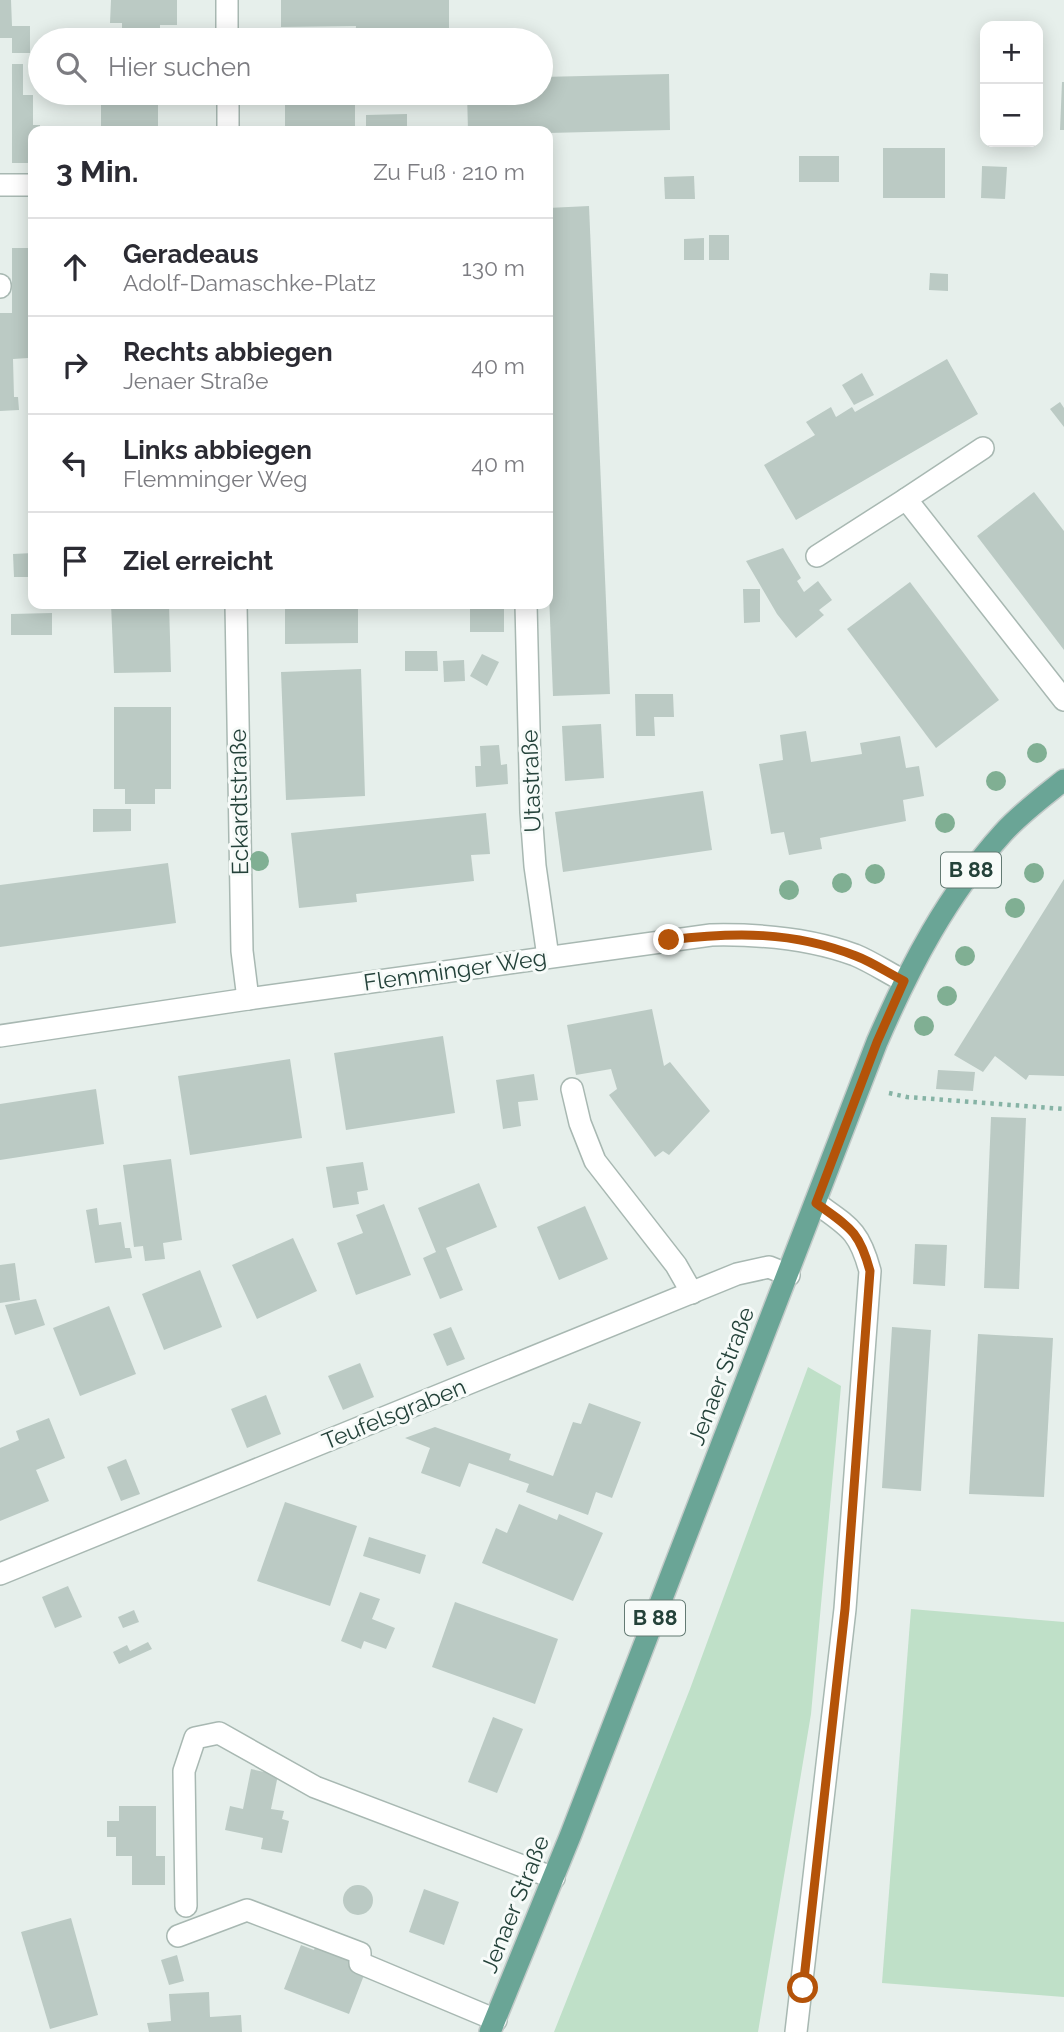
<!DOCTYPE html>
<html lang="de">
<meta charset="utf-8">
<style>
body{margin:0;font-family:Raleway,sans-serif;background:#f7f7f7;color:#2b2b33}
.controls{position:absolute;right:21px;top:21px;display:grid;overflow:hidden;border-radius:14px;box-shadow:0 4px 18px #0003}
.controls button{width:63px;height:63px;display:grid;place-items:center;padding:0;border:0;border-bottom:2px solid #e1e1e2;background:#fff;color:#2b2b33;font:35px sans-serif}
.stop{position:absolute;width:21px;height:21px;margin:-16px;border:5px solid #b45309;border-radius:50%;background:#fff}
.stop.end{background:#b45309;border-color:#fff;box-shadow:0 2px 7px #0008}
.list{margin:0;padding:0;list-style:none}
h2{display:flex;justify-content:space-between;align-items:center;height:91px;margin:0;padding:0 28px;font-size:30px}
h2 small{font-size:23px;font-weight:400;color:#7c7c81}
.list li{display:grid;grid-template-columns:46px 1fr auto;gap:21px;align-items:center;box-sizing:border-box;height:98px;padding:0 28px;border-top:2px solid #e1e1e2}
.list b{display:block;font-size:26px;white-space:nowrap}
.list p{margin:0;font-size:23px;white-space:nowrap;color:#7c7c81}
.list em{font-size:23px;font-style:normal;color:#7c7c81}
.icon{flex:none;width:38px;height:38px;fill:none;stroke:currentColor;stroke-width:2;stroke-linecap:round;stroke-linejoin:round}
.map{position:relative;flex:none;width:1064px;height:2032px;overflow:hidden}
.search{position:absolute;background:#fff;box-shadow:0 4px 18px #0003;left:28px;top:28px;width:525px;height:77px;display:flex;align-items:center;gap:18px;box-sizing:border-box;padding:0 24px;border-radius:38px;color:#7c7c81;font-size:26px}
.panel{position:absolute;background:#fff;box-shadow:0 4px 18px #0003;left:28px;top:126px;width:525px;height:483px;border-radius:14px}
.map>svg:first-child{display:block}
.green{fill:#bfe0c8}
.building{fill:#bbcac4}
.lines{fill:none;stroke-linecap:round;stroke-linejoin:round}
.service-casing{stroke:#a8b8b2;stroke-width:24}
.minor-casing{stroke:#a8b8b2;stroke-width:24}
.primary-casing{stroke:#c2cac8;stroke-width:24}
.path{stroke:#86b3a5;stroke-width:4.5;stroke-dasharray:3.5 5;stroke-linecap:butt}
.service{stroke:#fff;stroke-width:21}
.minor{stroke:#fff;stroke-width:21}
.primary{stroke:#6aa596;stroke-width:21}
.tree{fill:#80af93}
.route{stroke:#b45309;stroke-width:9}
.labels{text-anchor:middle;stroke-width:6;stroke-linejoin:round;paint-order:stroke}
.shield{fill:#f7fbf9;stroke:#637a73;stroke-width:2}
.shield-label{font-size:21px;font-weight:bold;fill:#24423a}
.street-label{font-size:23px;fill:#24423a;stroke:#f7fbf9}
</style>
<div class="map">
<svg width="1064" height="2032" viewBox="0 0 1064 2032">
<rect width="100%" height="100%" fill="#e6efeb"/>
<g class="green">
<path d="M808,1367L841,1386L811,1714L758,2032H554L690,1689Z"/>
<path d="M911,1609L1064,1622V1997L882,1983Z"/>
</g>
<g class="building">
<path d="M0,0H11L12,26H30V53H12V38H0Z"/>
<path d="M111,0H177V25H160V33L122,32V23H110Z"/>
<path d="M281,0H449V40H355L356,26L281,27Z"/>
<rect x="83" y="34" width="26" height="6"/>
<path d="M12,64H23V95H33V125H40V131H33V163H12Z"/>
<path d="M669,74L670,130L548,133L468,131L467,93H541V77Z"/>
<path d="M1062,82H1064V130H1060Z"/>
<rect x="101" y="93" width="57" height="38"/>
<rect x="285" y="93" width="70" height="38"/>
<path d="M407,114V131H366V115Z"/>
<rect x="883" y="148" width="62" height="50"/>
<rect x="799" y="156" width="40" height="26"/>
<path d="M982,166L1007,167L1005,199L981,198Z"/>
<path d="M694,176L695,199H665L664,177Z"/>
<path d="M589,206L610,694L553,696L548,568V208Z"/>
<rect x="709" y="235" width="20" height="25"/>
<path d="M704,238V260H684V239Z"/>
<path d="M12,248H33V278H30V282H33V339H28V358L13,359L14,397H18L19,410L0,411V313H12Z"/>
<path d="M930,273L948,274V291L929,290Z"/>
<path d="M947,359L978,414L796,520L764,465L815,435L806,422L831,407L836,417L852,407L855,412Z"/>
<path d="M862,373L874,395L854,405L842,385Z"/>
<path d="M1060,402L1064,408V427L1050,409Z"/>
<path d="M1034,492L1064,531V650L977,536Z"/>
<path d="M783,548L801,578L797,581L804,592L818,581L832,600L819,610L824,615L796,638L777,614L746,561Z"/>
<path d="M33,553V577H14L13,554Z"/>
<path d="M910,582L999,700L936,748L847,629Z"/>
<path d="M743,589H760V622L744,623Z"/>
<path d="M111,604H169L171,672L114,673Z"/>
<path d="M285,604H358V643L285,644Z"/>
<rect x="470" y="604" width="34" height="28"/>
<path d="M52,613V635H11V614Z"/>
<path d="M405,651H437L438,671H405Z"/>
<path d="M482,654L499,662L487,686L470,676Z"/>
<path d="M464,660L465,681L444,682L443,661Z"/>
<path d="M361,669L365,796L286,800L281,672Z"/>
<path d="M635,694H673L674,717H654L655,736H636Z"/>
<path d="M114,707H171V789H155V804H125V789H114Z"/>
<path d="M601,724L604,778L565,781L562,726Z"/>
<path d="M806,731L811,762L862,754L860,743L900,736L906,768L919,766L924,796L903,800L906,821L820,838L822,849L789,855L784,832L771,834L759,764L783,760L780,735Z"/>
<path d="M499,745L501,765L507,764L508,784L476,787L475,766H481L480,746Z"/>
<path d="M703,791L712,850L563,872L555,812Z"/>
<path d="M93,809H131V831L93,832Z"/>
<path d="M486,813L490,854L471,855L474,881L356,894L357,902L299,908L291,833Z"/>
<path d="M168,863L176,923L0,947V885Z"/>
<path d="M1064,879V1076L1029,1075L1026,1080L995,1056L983,1072L954,1055Z"/>
<path d="M652,1009L664,1066L670,1062L710,1111L669,1155L663,1151L655,1157L609,1095L617,1089L611,1069L576,1075L567,1025Z"/>
<path d="M443,1036L455,1113L346,1130L334,1053Z"/>
<path d="M290,1059L302,1138L190,1155L178,1076Z"/>
<path d="M938,1070L975,1072L973,1091L936,1089Z"/>
<path d="M534,1074L538,1100L518,1102L521,1126L503,1129L496,1080Z"/>
<path d="M96,1089L104,1144L0,1160V1104Z"/>
<path d="M991,1117L1026,1118L1019,1289L984,1288Z"/>
<path d="M171,1159L182,1240L163,1243L165,1259L145,1261L143,1246L134,1247L123,1165Z"/>
<path d="M363,1162L368,1190L357,1192L359,1204L333,1208L326,1167Z"/>
<path d="M479,1183L497,1227L446,1248L463,1290L440,1299L423,1258L436,1252L418,1208Z"/>
<path d="M384,1204L411,1275L356,1295L337,1243L363,1233L356,1215Z"/>
<path d="M585,1206L608,1259L559,1280L537,1227Z"/>
<path d="M97,1208L99,1225L121,1222L125,1248H130L132,1258L95,1263L86,1210Z"/>
<path d="M293,1238L317,1291L257,1319L232,1265Z"/>
<path d="M915,1244L947,1245L945,1286L913,1284Z"/>
<path d="M15,1263L20,1300L0,1303V1265Z"/>
<path d="M200,1270L222,1327L164,1350L142,1294Z"/>
<path d="M36,1299L45,1325L15,1335L5,1305Z"/>
<path d="M109,1306L136,1374L80,1396L53,1328Z"/>
<path d="M451,1327L465,1359L447,1366L433,1334Z"/>
<path d="M892,1327L931,1330L921,1491L882,1488Z"/>
<path d="M978,1334L1053,1338L1044,1497L969,1494Z"/>
<path d="M360,1363L374,1397L343,1410L328,1376Z"/>
<path d="M266,1395L281,1434L247,1448L231,1409Z"/>
<path d="M589,1403L641,1422L612,1498L596,1492L588,1515L526,1492L529,1484L469,1463L460,1487L421,1473L430,1448L405,1438L435,1427L511,1454L509,1460L553,1476L573,1422L581,1424Z"/>
<path d="M49,1418L65,1458L36,1470L49,1501L0,1521V1448L19,1440L16,1431Z"/>
<path d="M126,1459L140,1494L121,1501L107,1467Z"/>
<path d="M285,1502L357,1526L330,1606L257,1581Z"/>
<path d="M519,1504L557,1520L559,1514L603,1533L573,1601L482,1563L496,1528L507,1533Z"/>
<path d="M369,1537L426,1555L420,1574L363,1556Z"/>
<path d="M68,1586L82,1617L55,1628L42,1597Z"/>
<path d="M360,1592L380,1599L372,1619L395,1628L386,1649L364,1641L361,1649L341,1641Z"/>
<path d="M455,1602L558,1639L535,1704L432,1667Z"/>
<path d="M134,1610L139,1622L123,1628L118,1617Z"/>
<path d="M148,1642L152,1649L119,1664L113,1652L127,1645L130,1651Z"/>
<path d="M493,1717L523,1729L497,1793L468,1782Z"/>
<path d="M251,1769L278,1775L271,1809L284,1811L282,1819L289,1821L282,1853L261,1849L263,1838L225,1830L230,1806L243,1809Z"/>
<path d="M119,1806H156V1856H165V1885H132V1856H116V1837H107V1821H119Z"/>
<circle cx="358" cy="1900" r="15"/>
<path d="M424,1889L459,1902L444,1945L409,1932Z"/>
<path d="M71,1918L98,2015L50,2029L21,1932Z"/>
<path d="M319,1938L354,1952L349,1964L366,1970L349,2014L284,1989L301,1945L314,1950Z"/>
<path d="M177,1955L184,1981L169,1985L161,1960Z"/>
<path d="M209,1992L210,2017L241,2015L242,2032H149L147,2023L171,2021L169,1994Z"/>
</g>
<g class="lines">
<defs>
<g id="service">
<path d="M0,185H33"/>
<path d="M0,285V287"/>
<path d="M906,499L983,448"/>
<path d="M817,556L906,499L1064,700"/>
<path d="M572,1089L580,1123L595,1161L676,1265L692,1293"/>
<path d="M186,1906L184,1771L195,1738L219,1733L315,1787L554,1878"/>
<path d="M178,1936L247,1910L360,1953V1963L496,2020"/>
</g>
<g id="minor">
<path d="M227,0V40"/>
<path d="M228,93V131"/>
<path d="M236,604L242,951L248,999"/>
<path d="M526,604L531,812L535,866L548,957"/>
<path d="M0,1036L248,999L711,935C760,934 809,938 855,955C872,962 888,973 904,981"/>
<path d="M0,1574L737,1274L769,1267L789,1275"/>
<path d="M796,2032L845,1609L870,1271C859,1230 849,1227 816,1203"/>
</g>
<path id="primary" d="M490,2032L571,1834L877,1042C910,966 947,895 1003,833C1021,813 1044,796 1064,780"/>
</defs>
<use href="#service" class="service-casing"/>
<use href="#minor" class="minor-casing"/>
<use href="#primary" class="primary-casing"/>
<path class="path" d="M889,1093L907,1097L1064,1109"/>
<use href="#service" class="service"/>
<use href="#minor" class="minor"/>
<use href="#primary" class="primary"/>
</g>
<g class="tree">
<circle cx="1037" cy="753" r="10"/>
<circle cx="996" cy="781" r="10"/>
<circle cx="945" cy="823" r="10"/>
<circle cx="259" cy="861" r="10"/>
<circle cx="1034" cy="873" r="10"/>
<circle cx="875" cy="874" r="10"/>
<circle cx="842" cy="883" r="10"/>
<circle cx="789" cy="890" r="10"/>
<circle cx="1015" cy="908" r="10"/>
<circle cx="965" cy="956" r="10"/>
<circle cx="947" cy="996" r="10"/>
<circle cx="924" cy="1026" r="10"/>
</g>
<g class="lines">
<path class="route" d="M669,940C734,932 793,931 856,956C872,962 888,973 904,981L877,1042L816,1203C849,1227 859,1230 870,1271L845,1609L803,1988"/>
</g>
<g class="labels">
<g class="shield">
<rect x="941" y="852.5" width="60" height="35" rx="5"/>
<rect x="625" y="1600.5" width="60" height="35" rx="5"/>
</g>
<g class="shield-label">
<text x="971" y="877">B 88</text>
<text x="655" y="1625">B 88</text>
</g>
<g class="street-label">
<text transform="translate(531 781) rotate(-92)" y="8">Utastraße</text>
<text transform="translate(239 802) rotate(-91)" y="8">Eckardtstraße</text>
<text transform="translate(455 970) rotate(-8)" y="8">Flemminger Weg</text>
<text transform="translate(721 1376) rotate(-69)" y="8">Jenaer Straße</text>
<text transform="translate(394 1414) rotate(-22)" y="8">Teufelsgraben</text>
<text transform="translate(515 1904) rotate(-68)" y="8">Jenaer Straße</text>
</g>
</g>
</svg>
<div class="controls">
<button>+</button>
<button>−</button>
</div>
<div class="stop" style="left:803px;top:1988px"></div>
<div class="stop end" style="left:669px;top:940px"></div>
<div class="search"><svg class="icon" aria-label="search" viewBox="0 0 24 24"><circle cx="10" cy="10" r="6"/><path d="M15 15l6 6"/></svg>Hier suchen</div>
<section class="panel">
<h2>3 Min.<small>Zu Fuß · 210 m</small></h2>
<ul class="list">
<li><svg class="icon" aria-label="ahead" viewBox="0 0 24 24"><path d="M12 20V5M6 11l6-6 6 6"/></svg><div><b>Geradeaus</b><p>Adolf-Damaschke-Platz</p></div><em>130 m</em></li>
<li><svg class="icon" aria-label="right" viewBox="0 0 24 24"><path d="M7 20v-9h11M14 6l5 5-5 5"/></svg><div><b>Rechts abbiegen</b><p>Jenaer Straße</p></div><em>40 m</em></li>
<li><svg class="icon" aria-label="left" viewBox="0 0 24 24"><path d="M17 20v-9H6M10 6l-5 5 5 5"/></svg><div><b>Links abbiegen</b><p>Flemminger Weg</p></div><em>40 m</em></li>
<li><svg class="icon" aria-label="arrive" viewBox="0 0 24 24"><path d="M6 21V4h12l-3 4 3 4H6"/></svg><div><b>Ziel erreicht</b></div></li>
</ul>
</section>
</div>
